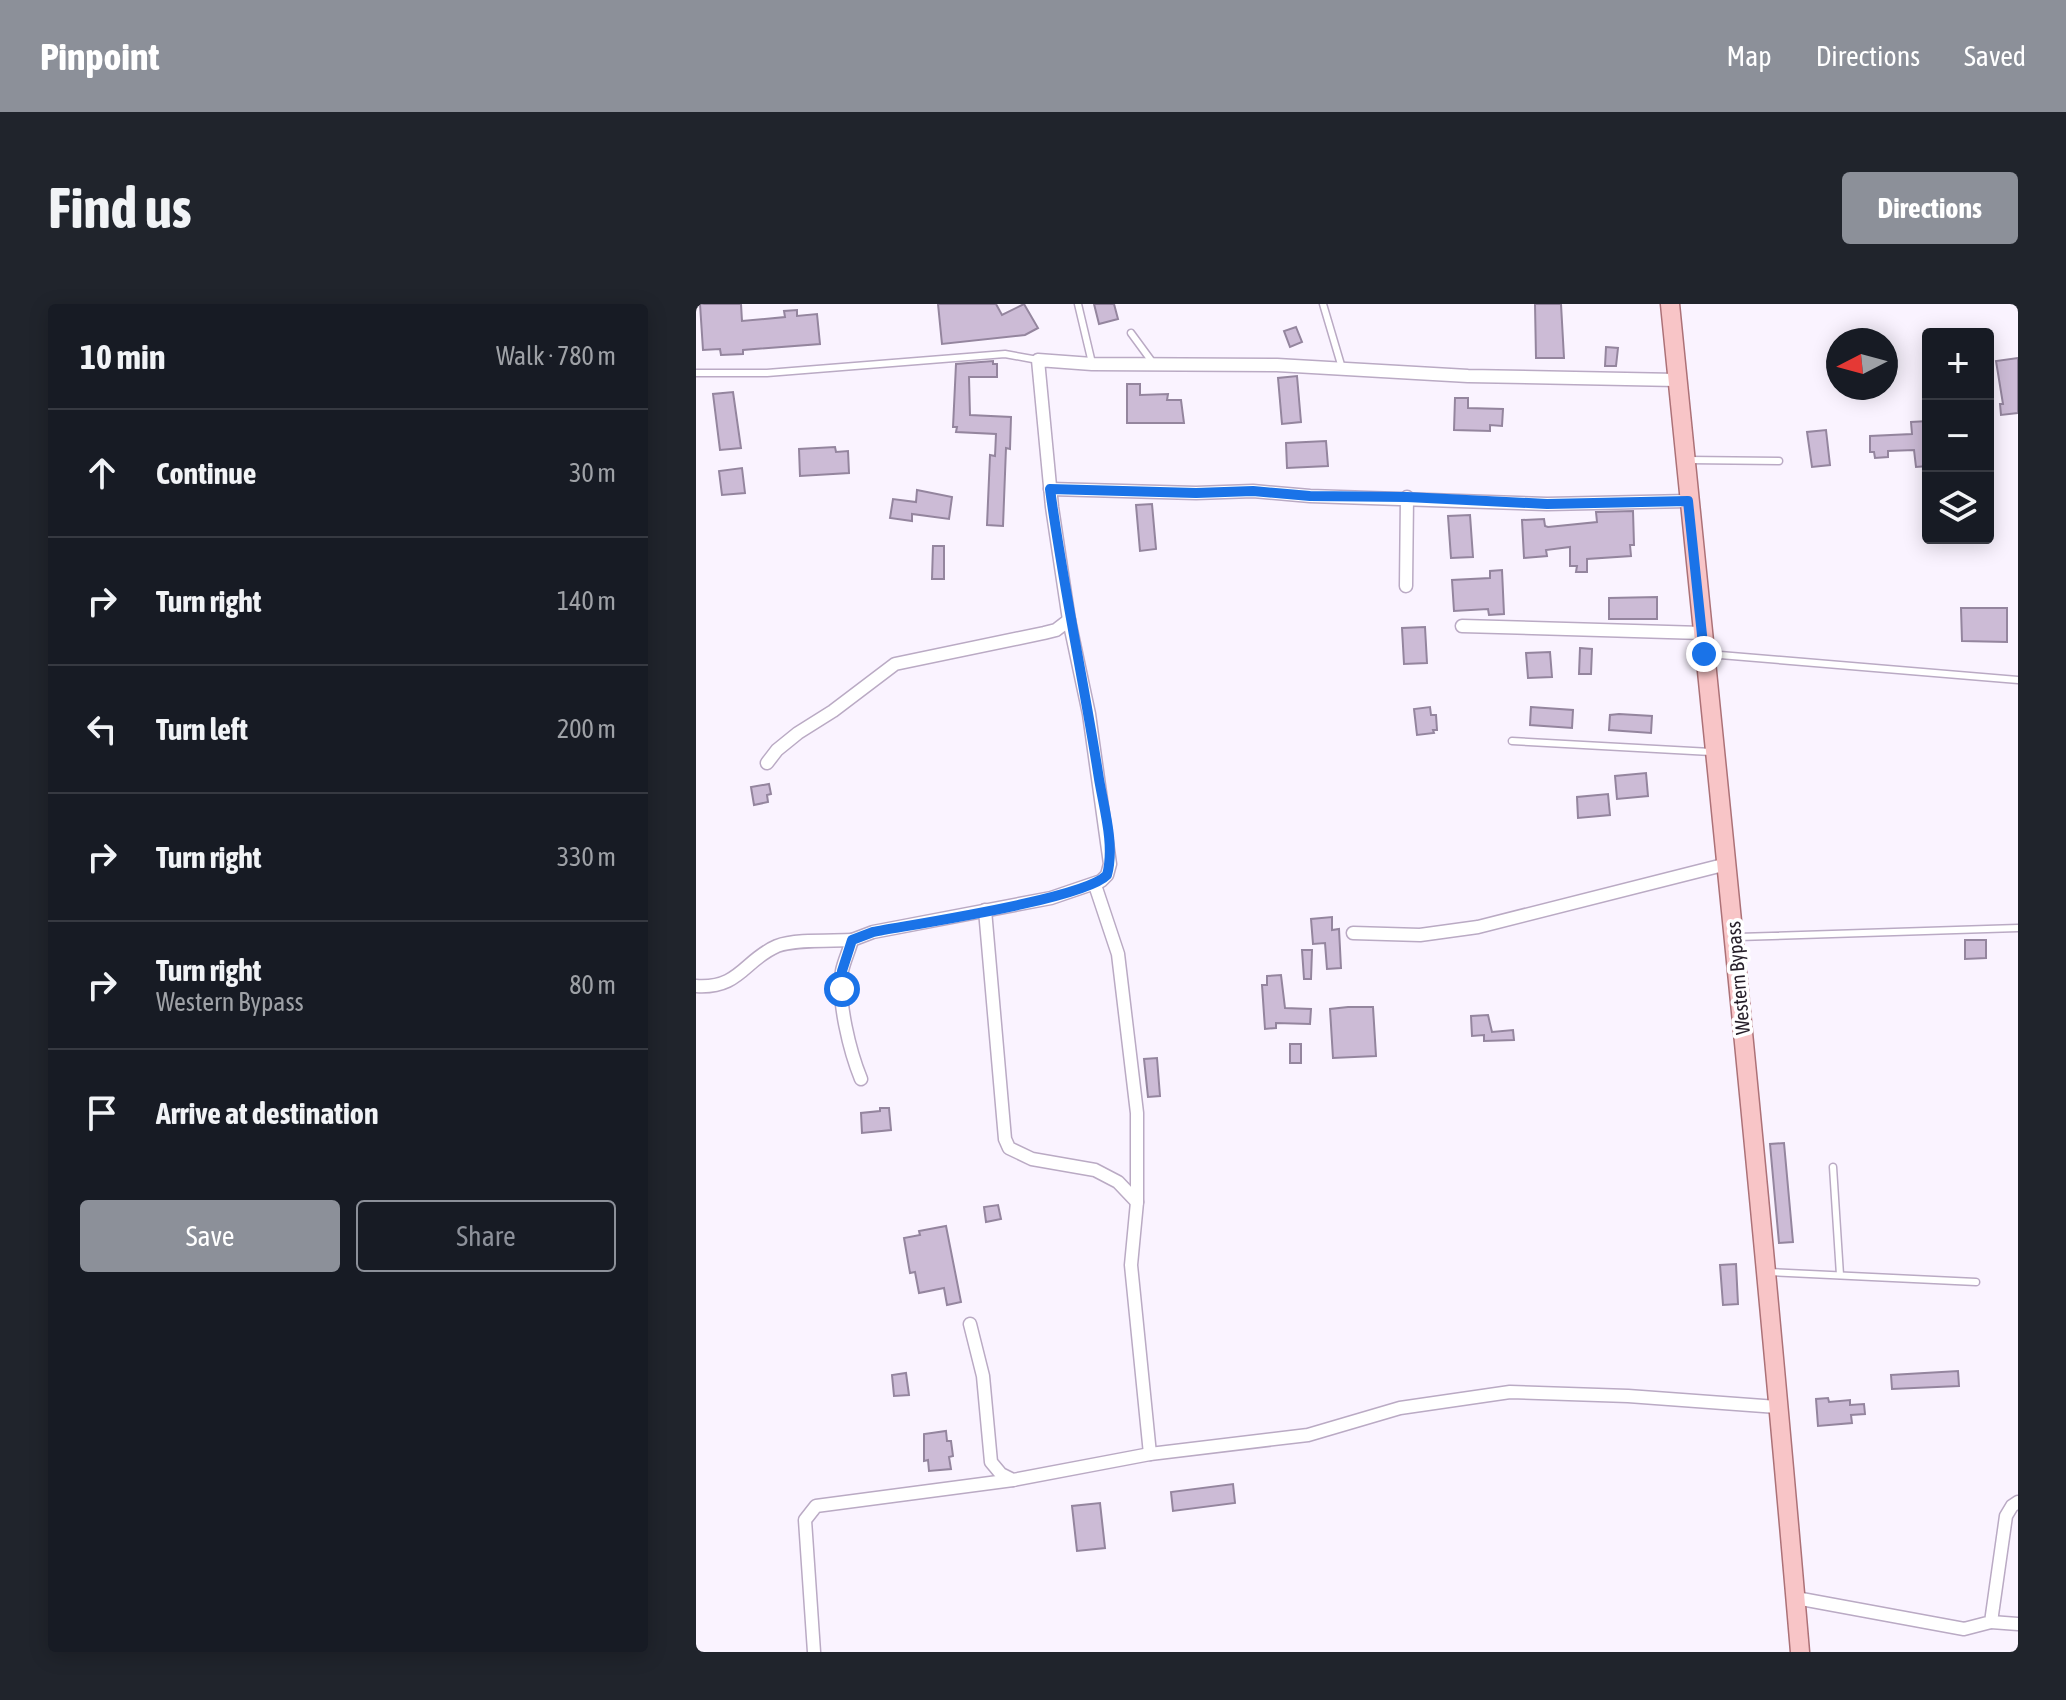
<!DOCTYPE html>
<meta charset="utf-8">
<style>
body{margin:0;font-family:"Asap Condensed",sans-serif;background:#20242c;color:#f1f3f6}
.controls{position:absolute;right:24px;top:24px;display:grid;overflow:hidden;border-radius:8px;box-shadow:0 4px 20px #0003}
.controls button{width:72px;height:72px;display:grid;place-items:center;padding:0;border:0;border-bottom:2px solid #363941;background:#171b24;color:#f1f3f6;font:40px sans-serif}
.compass{position:absolute;left:1130px;top:24px;width:72px;height:72px;border-radius:50%;background:#171b24;box-shadow:0 4px 20px #0003;rotate:264deg}
.stop{position:absolute;width:24px;height:24px;margin:-18px;border:6px solid #1a73e8;border-radius:50%;background:#fff}
.stop.end{background:#1a73e8;border-color:#fff;box-shadow:0 2px 8px #0008}
.list{margin:0;padding:0;list-style:none}
h2{display:flex;justify-content:space-between;align-items:center;height:104px;margin:0;padding:0 32px;font-size:34px}
h2 small{font-size:26px;font-weight:400;color:#9ea1a6}
.list li{display:grid;grid-template-columns:52px 1fr auto;gap:24px;align-items:center;box-sizing:border-box;height:128px;padding:0 32px;border-top:2px solid #363941}
.list b{display:block;font-size:30px;white-space:nowrap}
.list p{margin:0;font-size:26px;white-space:nowrap;color:#9ea1a6}
.list em{font-size:26px;font-style:normal;color:#9ea1a6}
.actions{display:flex;gap:16px;padding:24px 32px}
.actions a{flex:1;padding:18px 0;border:2px solid #8c9099;border-radius:8px;text-align:center;font-size:28px;color:#8c9099}
.actions .main{background:#8c9099;color:#fff}
.icon{flex:none;width:44px;height:44px;fill:none;stroke:currentColor;stroke-width:2;stroke-linecap:round;stroke-linejoin:round}
.map{position:relative;flex:none;width:1322px;height:1348px;overflow:hidden;border-radius:8px}
header{display:flex;align-items:center;gap:48px;box-sizing:border-box;height:112px;padding:0 40px;background:#8c9099;color:#fff}
header strong{font-size:38px}
nav{display:flex;gap:44px;margin-inline-start:auto;font-size:28px}
.intro{display:flex;align-items:center;justify-content:space-between;box-sizing:border-box;height:192px;padding:0 48px}
h1{margin:0;font-size:56px}
.button{padding:20px 36px;border-radius:8px;background:#8c9099;color:#fff;font-size:28px;font-weight:700}
main{display:flex;gap:48px;padding:0 48px}
aside{flex:1;background:#171b24;border-radius:8px;box-shadow:0 4px 20px #0003}
.map>svg:first-child{display:block}
.building{fill:#ccbbd6;stroke:#94859e;stroke-width:2}
.lines{fill:none;stroke-linecap:round;stroke-linejoin:round}
.service-casing{stroke:#baaac4;stroke-width:9}
.minor-casing{stroke:#baaac4;stroke-width:15}
.primary-casing{stroke:#ac7177;stroke-width:21}
.service{stroke:#fff;stroke-width:6}
.minor{stroke:#fff;stroke-width:12}
.primary{stroke:#f8c5c7;stroke-width:18}
.route{stroke:#1a73e8;stroke-width:10}
.labels{text-anchor:middle;stroke-width:7;stroke-linejoin:round;paint-order:stroke}
.street-label{font-size:20px;fill:#251e28;stroke:#fff}
</style>
<header>
<strong>Pinpoint</strong>
<nav><a>Map</a><a>Directions</a><a>Saved</a></nav>
</header>
<div class="intro"><h1>Find us</h1><a class="button">Directions</a></div>
<main>
<aside>
<h2>10 min<small>Walk · 780 m</small></h2>
<ul class="list">
<li><svg class="icon" aria-label="ahead" viewBox="0 0 24 24"><path d="M12 20V5M6 11l6-6 6 6"/></svg><div><b>Continue</b></div><em>30 m</em></li>
<li><svg class="icon" aria-label="right" viewBox="0 0 24 24"><path d="M7 20v-9h11M14 6l5 5-5 5"/></svg><div><b>Turn right</b></div><em>140 m</em></li>
<li><svg class="icon" aria-label="left" viewBox="0 0 24 24"><path d="M17 20v-9H6M10 6l-5 5 5 5"/></svg><div><b>Turn left</b></div><em>200 m</em></li>
<li><svg class="icon" aria-label="right" viewBox="0 0 24 24"><path d="M7 20v-9h11M14 6l5 5-5 5"/></svg><div><b>Turn right</b></div><em>330 m</em></li>
<li><svg class="icon" aria-label="right" viewBox="0 0 24 24"><path d="M7 20v-9h11M14 6l5 5-5 5"/></svg><div><b>Turn right</b><p>Western Bypass</p></div><em>80 m</em></li>
<li><svg class="icon" aria-label="arrive" viewBox="0 0 24 24"><path d="M6 21V4h12l-3 4 3 4H6"/></svg><div><b>Arrive at destination</b></div></li>
</ul>
<div class="actions"><a class="main">Save</a><a>Share</a></div>
</aside>
<div class="map">
<svg width="1322" height="1348" viewBox="0 0 1322 1348">
<rect width="100%" height="100%" fill="#faf3ff"/>
<g class="building">
<path d="M4,0H45L46,17L89,13L88,7L101,6V12L121,10L124,40L47,46V50L25,51L24,45L7,46Z"/>
<path d="M242,0H300L306,11L328,0L342,24L329,31L246,40Z"/>
<path d="M398,0H418L422,15L403,20Z"/>
<path d="M839,0H865L868,54H840Z"/>
<path d="M600,23L606,38L594,43L588,27Z"/>
<path d="M910,43L922,44L920,62H909Z"/>
<path d="M1322,54V109L1305,111L1304,100H1307L1300,57Z"/>
<path d="M297,57V60H301V73H273L274,111L315,113L314,145L310,144L307,222L291,221L294,151L299,152L300,130L260,128L261,123H257L260,60Z"/>
<path d="M601,72L605,118L586,120L582,74Z"/>
<path d="M431,80H444V91L472,90L471,96H485L488,119H431Z"/>
<path d="M37,88L45,144L24,146L17,90Z"/>
<path d="M759,94H772V104L807,105L806,122L794,121V127L758,126Z"/>
<path d="M1232,117V162L1220,163L1218,146L1192,147V153L1179,154L1178,148H1174V132L1216,130L1215,118Z"/>
<path d="M1130,126L1134,161L1116,163L1111,128Z"/>
<path d="M630,137L632,162L591,164L590,139Z"/>
<path d="M139,143L140,148L152,147L153,169L104,172L103,145Z"/>
<path d="M46,164L49,189L26,191L23,167Z"/>
<path d="M221,186L256,193L253,215L216,210V217L194,214L197,195L220,198Z"/>
<path d="M456,200L460,245L444,247L440,201Z"/>
<path d="M937,207L938,241H934L935,252L891,255V268H880L881,262H874V243L850,246L851,252L828,254L826,216L848,215L849,222L852,223L901,218L900,208Z"/>
<path d="M774,211L777,253L755,254L752,212Z"/>
<path d="M237,242H248V275H236Z"/>
<path d="M806,266L808,310L793,311L792,305L758,307L756,276L794,274V267Z"/>
<path d="M961,293V315H913V294Z"/>
<path d="M1265,304H1311V338L1266,337Z"/>
<path d="M729,323L731,359L708,360L706,324Z"/>
<path d="M884,344L896,345L895,370H883Z"/>
<path d="M854,348L856,373L832,374L830,349Z"/>
<path d="M734,403L735,411H740L741,426H737L738,429L721,431L718,405Z"/>
<path d="M835,403L877,406L876,424L834,421Z"/>
<path d="M923,410L956,412L955,429L913,426L914,411Z"/>
<path d="M950,469L952,492L921,495L919,472Z"/>
<path d="M73,480L75,490L71,491L72,498L58,501L55,483Z"/>
<path d="M912,490L914,511L882,514L881,493Z"/>
<path d="M636,613V626L643,625L645,664L631,665L629,639L617,640L615,615Z"/>
<path d="M1269,636H1290V654L1269,655Z"/>
<path d="M606,646H616L615,675H608Z"/>
<path d="M585,671L589,704L615,705L614,720L580,719V724L569,725L566,681H571V672Z"/>
<path d="M652,703H677L680,752L637,754L634,705Z"/>
<path d="M792,711L796,728L817,726L818,736L788,737V731L776,732L775,712Z"/>
<rect x="594" y="740" width="11" height="19"/>
<path d="M461,754L464,792L452,793L448,755Z"/>
<path d="M184,804H193L195,826L166,829L165,809L184,807Z"/>
<path d="M1088,839L1097,938L1083,939L1074,840Z"/>
<path d="M302,901L305,915L290,918L288,903Z"/>
<path d="M250,922L265,998L251,1001L248,984L223,989L219,968L214,969L208,934L224,931L223,927Z"/>
<path d="M1040,960L1042,1000L1027,1001L1024,961Z"/>
<path d="M1262,1067L1263,1082L1196,1085L1195,1071Z"/>
<path d="M210,1069L213,1091L198,1092L196,1071Z"/>
<path d="M1132,1094L1133,1098L1154,1096V1101L1168,1100L1169,1110L1155,1111L1156,1119L1122,1122L1120,1095Z"/>
<path d="M250,1127L251,1137H255L257,1152L253,1153L255,1165L233,1167L232,1156L228,1157V1130Z"/>
<path d="M537,1180L539,1199L477,1207L475,1188Z"/>
<path d="M404,1199L409,1244L381,1247L376,1202Z"/>
</g>
<g class="lines">
<defs>
<g id="service">
<path d="M382,0L396,59"/>
<path d="M627,0L646,64"/>
<path d="M435,29L457,59"/>
<path d="M0,69H71L309,50L342,56"/>
<path d="M992,156L1083,157"/>
<path d="M1012,350L1322,376"/>
<path d="M816,437L1015,448"/>
<path d="M1042,633L1322,624"/>
<path d="M1137,863L1144,971"/>
<path d="M1072,968L1280,978"/>
</g>
<g id="minor">
<path d="M354,185L500,189L557,187L614,192L851,200L992,197"/>
<path d="M710,282L711,193"/>
<path d="M766,322L1006,329"/>
<path d="M71,459L81,446L102,429L137,407L199,360L348,329L360,326L373,316"/>
<path d="M399,581L422,650L441,809V898L435,961L454,1150"/>
<path d="M289,606L309,835L313,844L336,855L399,866L422,878L441,898"/>
<path d="M657,629L724,631L782,623L1031,560"/>
<path d="M0,682C44,685 48,656 81,642C99,635 135,637 156,636"/>
<path d="M165,775C154,748 141,697 146,667C148,657 153,647 156,636L177,628L355,594L405,577L411,571L414,560L393,410L373,316L356,203L342,56L396,60L581,61L772,72L981,76"/>
<path d="M274,1020L287,1072L295,1158L305,1170L317,1176L454,1150L612,1131L704,1104L814,1088L932,1092L1081,1103"/>
<path d="M1100,1294L1268,1325L1295,1318L1310,1212L1316,1202L1322,1198"/>
<path d="M1295,1318L1322,1320"/>
<path d="M118,1348L109,1216L120,1202L317,1176"/>
</g>
<path id="primary" d="M974,0C1019,449 1066,898 1104,1348"/>
</defs>
<use href="#service" class="service-casing"/>
<use href="#minor" class="minor-casing"/>
<use href="#primary" class="primary-casing"/>
<use href="#service" class="service"/>
<use href="#minor" class="minor"/>
<use href="#primary" class="primary"/>
</g>
<g class="lines">
<path class="route" d="M146,685V667L156,636L177,628C219,620 388,595 411,571C419,541 408,505 403,475C388,378 367,282 354,185L500,189L557,187L614,192L711,193L851,200L992,197L1008,350"/>
</g>
<g class="labels">
<g class="street-label">
<text transform="translate(1042 674) rotate(-95)" y="7">Western Bypass</text>
</g>
</g>
</svg>
<div class="controls">
<button>+</button>
<button>−</button>
<button><svg class="icon" aria-label="layers" viewBox="0 0 24 24"><path d="M12 4l9 5-9 5-9-5zM3 14l9 5 9-5"/></svg></button>
</div>
<svg class="compass" viewBox="-18 -18 36 36"><path d="M0-13l5 13h-10z" fill="#e53935"/><path d="M0 13l5-13h-10z" fill="#9ea1a6"/></svg>
<div class="stop" style="left:146px;top:685px"></div>
<div class="stop end" style="left:1008px;top:350px"></div>
</div>
</main>
